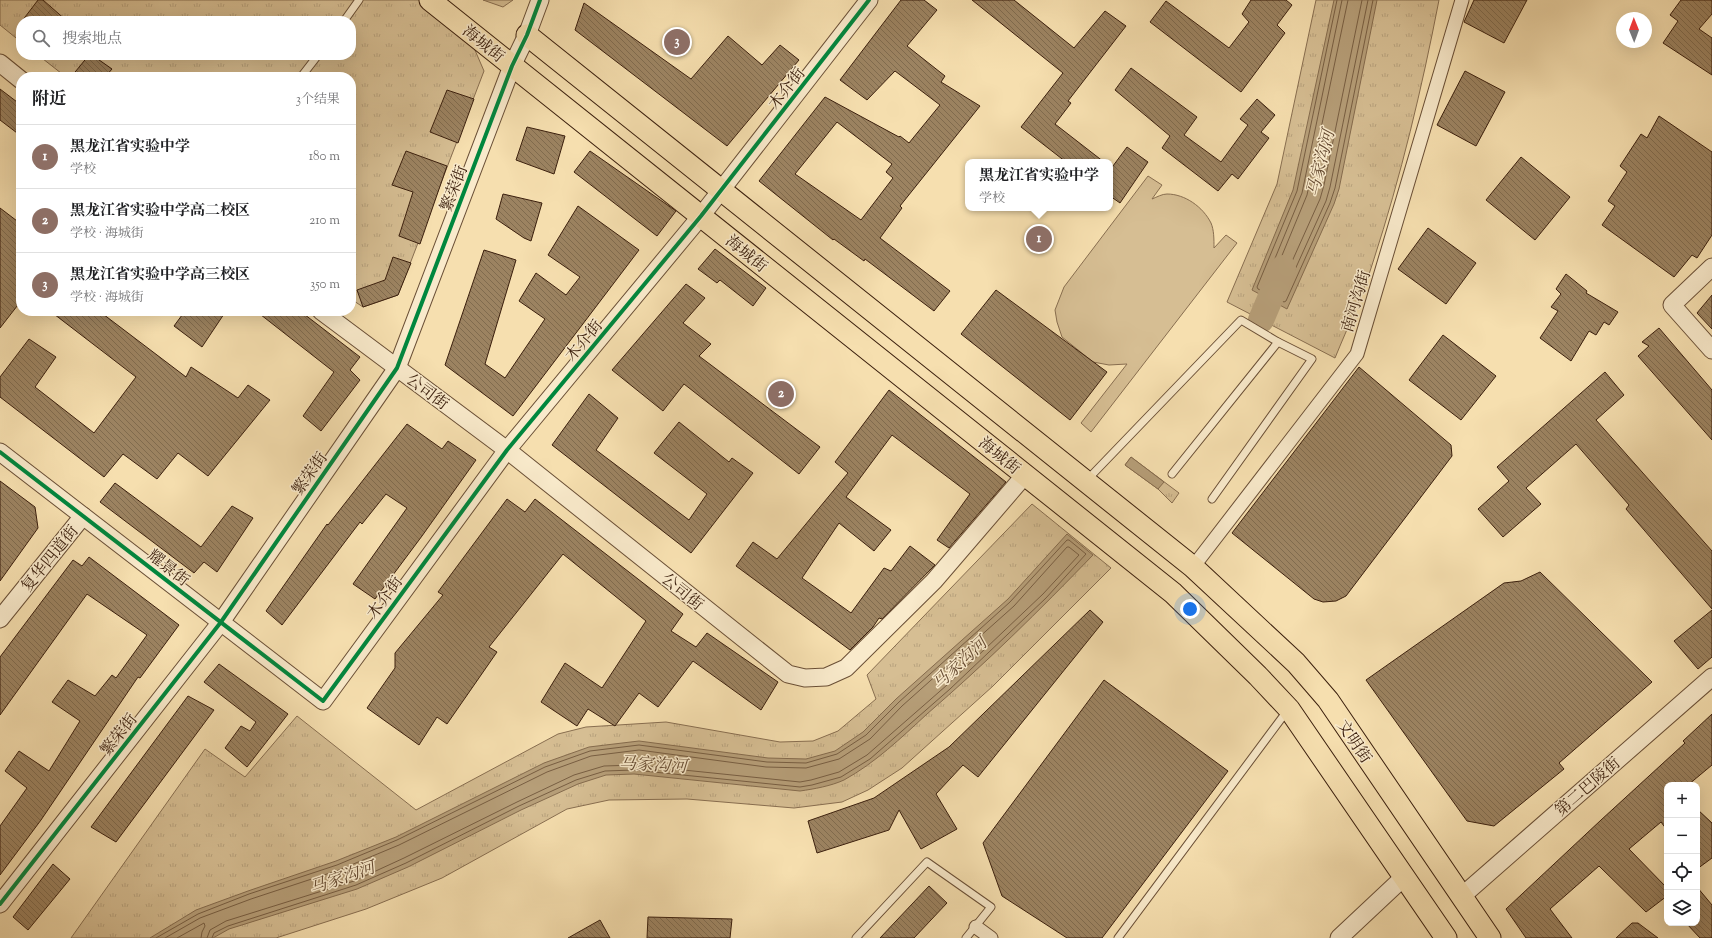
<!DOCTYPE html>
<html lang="zh">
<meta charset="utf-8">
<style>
body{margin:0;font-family:"Sorts Mill Goudy","Noto Serif SC",serif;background:#f2f2f2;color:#202124}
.controls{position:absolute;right:12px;bottom:12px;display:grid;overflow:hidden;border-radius:8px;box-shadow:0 4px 16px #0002}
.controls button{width:36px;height:36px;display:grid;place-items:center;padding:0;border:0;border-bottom:1px solid #e0e0e0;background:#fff;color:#202124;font:20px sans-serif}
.compass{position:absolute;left:1616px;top:12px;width:36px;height:36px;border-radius:50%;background:#fff;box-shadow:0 4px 16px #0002;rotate:359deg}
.you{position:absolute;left:1190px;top:609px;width:14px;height:14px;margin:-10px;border:3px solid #fff;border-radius:50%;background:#1a73e8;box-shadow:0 0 0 6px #1a73e833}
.badge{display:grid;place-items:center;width:26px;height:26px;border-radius:50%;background:#8f2418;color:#fff;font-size:13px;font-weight:700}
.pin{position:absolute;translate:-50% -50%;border:2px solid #fff;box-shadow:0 1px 4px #0006}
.popup{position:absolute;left:965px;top:159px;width:148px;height:52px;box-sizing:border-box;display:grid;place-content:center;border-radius:8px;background:#fff;filter:drop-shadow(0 1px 3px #0005);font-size:13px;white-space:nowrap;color:#757577}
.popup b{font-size:15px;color:#202124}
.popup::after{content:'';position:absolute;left:50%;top:100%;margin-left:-8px;border:8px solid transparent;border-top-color:#fff}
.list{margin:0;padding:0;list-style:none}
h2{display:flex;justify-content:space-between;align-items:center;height:52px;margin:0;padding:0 16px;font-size:17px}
h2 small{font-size:13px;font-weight:400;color:#757577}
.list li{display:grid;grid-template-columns:26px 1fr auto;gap:12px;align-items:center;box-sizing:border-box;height:64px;padding:0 16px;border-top:1px solid #e0e0e0}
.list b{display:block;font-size:15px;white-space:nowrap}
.list p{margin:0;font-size:13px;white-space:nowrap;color:#757577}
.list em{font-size:13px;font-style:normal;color:#757577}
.icon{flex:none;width:22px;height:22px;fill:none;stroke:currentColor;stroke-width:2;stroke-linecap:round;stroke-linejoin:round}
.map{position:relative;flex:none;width:1712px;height:938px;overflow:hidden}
.search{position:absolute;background:#fff;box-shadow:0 4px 16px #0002;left:16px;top:16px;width:340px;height:44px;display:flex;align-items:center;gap:10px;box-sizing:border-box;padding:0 14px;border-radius:16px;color:#757577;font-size:15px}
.panel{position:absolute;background:#fff;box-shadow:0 4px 16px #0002;left:16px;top:72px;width:340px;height:244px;border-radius:16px}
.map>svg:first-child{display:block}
.grass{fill:url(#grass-tufts);stroke:#886e50}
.pitch{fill:#d6be93;stroke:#886e50}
.water{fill:#b69e78;stroke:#856b4d}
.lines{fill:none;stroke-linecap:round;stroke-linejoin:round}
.shore{stroke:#785e42;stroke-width:1}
.river{stroke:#b69e78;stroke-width:26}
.building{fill:url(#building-back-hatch);stroke:#3b1f0d;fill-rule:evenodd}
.service-casing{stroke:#6a4f36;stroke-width:9}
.minor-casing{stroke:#6a4f36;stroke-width:15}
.tertiary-casing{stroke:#6a4f36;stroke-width:19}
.primary-casing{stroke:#3b1f0d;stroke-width:23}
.service{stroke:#f9eacb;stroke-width:7}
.minor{stroke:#f9eacb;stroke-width:13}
.tertiary{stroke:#f9eacb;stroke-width:17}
.primary{stroke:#f6dfaf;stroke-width:21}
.cycleway-casing{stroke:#f9eacb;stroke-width:6}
.cycleway{stroke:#00873e;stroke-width:4}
.labels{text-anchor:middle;stroke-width:3;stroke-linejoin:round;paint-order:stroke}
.street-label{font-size:16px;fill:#3b1f0d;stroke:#f9eacb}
.water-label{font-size:17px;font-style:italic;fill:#664b32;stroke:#f9eacb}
</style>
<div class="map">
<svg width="1712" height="938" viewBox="0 0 1712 938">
<defs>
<pattern id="grass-tufts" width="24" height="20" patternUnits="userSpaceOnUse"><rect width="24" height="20" fill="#d6be93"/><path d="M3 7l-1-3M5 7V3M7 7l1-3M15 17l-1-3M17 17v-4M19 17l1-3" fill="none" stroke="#b9a37e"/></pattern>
<pattern id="building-back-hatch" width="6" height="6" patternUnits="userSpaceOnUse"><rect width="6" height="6" fill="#9c8361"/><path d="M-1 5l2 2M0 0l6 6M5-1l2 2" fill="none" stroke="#806b4e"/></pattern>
</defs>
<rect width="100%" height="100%" fill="#f6dfaf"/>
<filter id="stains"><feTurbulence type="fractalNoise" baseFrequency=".005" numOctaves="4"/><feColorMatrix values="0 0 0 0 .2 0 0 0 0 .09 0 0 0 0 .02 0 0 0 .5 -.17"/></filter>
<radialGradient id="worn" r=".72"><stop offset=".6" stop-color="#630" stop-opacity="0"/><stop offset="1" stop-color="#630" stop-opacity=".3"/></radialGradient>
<g class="grass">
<path d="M0,0H421L471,41L484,71L398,295L363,307L351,299V77H66L38,55H351V21H21V42L0,25Z"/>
<path d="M483,0H513L503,7Z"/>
<path d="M1316,0H1439C1422,88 1401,176 1373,262C1363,295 1348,326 1335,358L1227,302L1277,184Z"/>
<path d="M1131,457L1179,493L1172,503L1158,489L1125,465Z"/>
<path d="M1032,504L1111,568L993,686L902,768L868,790L842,802L794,808L687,799L609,800L567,809L442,878L366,909L276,938H71L205,749L245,777L297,716L416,810L558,734L586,727L666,722L780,742L813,741L838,731L876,699L867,675Z"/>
</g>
<path class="pitch" d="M1148,176L1162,185L1152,199C1157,197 1162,194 1167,194C1185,194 1203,207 1211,223C1214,230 1214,239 1214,248L1226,235L1237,243L1091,432L1081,423L1127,364L1109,365L1093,362L1062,337L1057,322L1055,310L1064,287Z"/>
<g class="water">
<path d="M1334,0H1377L1339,189L1334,204L1287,309L1252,290L1293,190Z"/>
<path d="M1131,457L1164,482L1158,489L1125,465Z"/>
<path d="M1067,534L1093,555C1040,610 985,664 927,714C901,738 875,763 844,780C831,786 814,789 800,791L634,774L606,775L578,784L521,810L408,867L357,889L229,929L213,938H150L196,910L248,891L336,861L396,837L544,763L589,747L639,741L768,758L806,759L835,751L863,732L896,699L1008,599Z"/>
</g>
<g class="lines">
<g class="shore">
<path d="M1337,0L1297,191L1257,287L1258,289L1284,302L1286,301L1330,203L1335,188L1373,0"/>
<path d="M1342,0L1302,193L1264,285L1265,287L1282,296L1284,294L1326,201L1330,187L1368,0"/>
<path d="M1348,0L1307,195L1271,282L1279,287L1281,286L1320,199L1324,185L1362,0"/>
<path d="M156,938L198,914L249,894L337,865L397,840L545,767L590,751L639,745L767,762L806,763L837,754L866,735L899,702L1010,602L1067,540H1069L1086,554L1046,598L950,689L870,759L841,777L812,785L800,787L634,770L605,771L576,780L519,806L406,863L356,885L228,926L214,933L212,938"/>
<path d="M165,938L200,918L251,899L339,870L399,845L547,772L591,756L639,750L766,767L806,768L839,759L870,739L902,706L1014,606L1067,547H1069L1079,555L1043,594L947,685L867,755L839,772L811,780L800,782L635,765L604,766L574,775L517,802L404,858L354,881L226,921L210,930L207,938"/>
<path d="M177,938L204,923L205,926L202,932L201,938"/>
</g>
<path class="river" d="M1261,320L1283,268"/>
</g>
<g class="building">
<path d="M38,0H43L67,21H22Z"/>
<path d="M901,0H924L937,10L907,46L945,76L941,82L980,106L900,206L902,208L880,238L950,291L934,311L865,259L864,261L834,239L833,240L759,181L825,97L899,137L900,136L909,143L940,105L895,71L867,100L840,80ZM837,122L892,164L886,172L893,178L861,220L795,174Z"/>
<path d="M972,0H1014L1074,48L1105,11L1126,26L1068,101L1071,103L1055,124L1104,162H1066L1021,127L1063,73Z"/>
<path d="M1251,0H1286L1292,5L1277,25L1285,33L1241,92L1150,22L1166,1L1229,48L1249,22L1242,14Z"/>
<path d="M1474,0H1527L1504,43L1464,22Z"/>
<path d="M1681,0H1712V14L1699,29L1712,38V75L1663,43L1678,21L1670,15Z"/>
<path d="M584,3L691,79L728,36L762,65L780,45L799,60L727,146L575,30Z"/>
<path d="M89,55H92L112,69L105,77H71Z"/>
<path d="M1131,68L1197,117L1184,135L1221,162L1248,125L1240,119L1257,99L1275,115L1261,132L1269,138L1238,179L1232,174L1218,191L1162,148L1170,136L1115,90Z"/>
<path d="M1465,71L1505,92L1476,146L1437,125Z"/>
<path d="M0,89L21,105V136L0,120Z"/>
<path d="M447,90L474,99L458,143L430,132Z"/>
<path d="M1659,116L1712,152V235L1697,258L1692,255L1674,277L1602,225L1615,206L1608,201L1627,172L1620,166L1641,134L1647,138Z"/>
<path d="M527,127L565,136L554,174L516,160Z"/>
<path d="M1127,147L1148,162L1120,203L1110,196V170Z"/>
<path d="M406,151L447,166L420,244L399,236L413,192L392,185Z"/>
<path d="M590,151L676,211L657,236L574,172Z"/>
<path d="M1521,157L1570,197L1535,240L1486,200Z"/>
<path d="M503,194L542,203L531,241L524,238L496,219Z"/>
<path d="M578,206L639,250L513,416L445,365L484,250L516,260L485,364L505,378L545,319L519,301L536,273L566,295L580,277L548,255Z"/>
<path d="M0,208L21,224V301L0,328Z"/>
<path d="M1428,228L1476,263L1446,304L1398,269Z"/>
<path d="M715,249L766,288L753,306L720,280L717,283L698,269Z"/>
<path d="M393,257L411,263L398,295L363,307L357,290L385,280Z"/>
<path d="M1566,274L1587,291L1586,293L1618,312L1609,325L1604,322L1596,335L1589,331L1571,361L1540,338L1558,311L1551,307L1561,294L1556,289Z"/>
<path d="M686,284L705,298L683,323L711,344L699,356L820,447L799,474L684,384L663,411L612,370Z"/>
<path d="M996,290L1107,372L1070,420L961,334Z"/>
<path d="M1712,295V329L1697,313Z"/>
<path d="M50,311H99L186,377L191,367L238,398L248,385L270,400L208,476L178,453L157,479L123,454L104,477L0,397V377L29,339L56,357L35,387L94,433L136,377Z"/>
<path d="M185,311H226L202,347L174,326Z"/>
<path d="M256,311H300L360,357L350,370L360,380L321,431L303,416L334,372Z"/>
<path d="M1659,328L1712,390V440L1638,356L1649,346L1642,342Z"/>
<path d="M1443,335L1496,376L1461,420L1409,380Z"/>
<path d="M1359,367L1451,445L1452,456L1346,596L1336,601L1323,602L1314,599L1232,533Z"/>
<path d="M1605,372L1624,395L1596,420L1712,551V609L1626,509L1629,505L1576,444L1526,488L1541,504L1503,537L1478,509L1509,481L1497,467Z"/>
<path d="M889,390L1006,482L949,548L937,540L970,494L892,435L846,497L891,530L874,551L839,523L802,578L851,613L884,568L891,571L910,546L935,565L882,619L879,618L873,627L850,650L736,566L753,542L777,559L848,473L835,462Z"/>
<path d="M589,394L618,418L596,450L689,520L707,494L654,453L679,422L729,462L732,458L753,473L691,553L552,445Z"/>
<path d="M407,424L442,449L448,441L476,460L422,536L375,599L353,584L407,508L386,494L362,524L360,522L282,625L266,611L327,524L328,525Z"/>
<path d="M0,481L35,507L38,528L0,581Z"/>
<path d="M115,483L201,547L232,506L253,518L217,572L204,562L194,573L100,502Z"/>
<path d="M507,499L525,512L535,499L683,614L671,631L696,647L707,633L778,682L761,710L693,661L658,707L639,693L615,726L588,709L577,726L541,702L565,663L602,688L646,621L563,554L489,647L497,652L447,724L437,717L419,745L367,708L395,668V653L443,595L438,592Z"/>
<path d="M89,557L179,625L140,678L138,677L41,820L0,875V826L27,788L5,771L19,751L49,771L80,721L52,702L68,680L95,696L112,675L116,678L147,635L87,594L0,715V657L73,560L82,566Z"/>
<path d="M1540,572L1652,682L1559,763L1564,769L1494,826L1467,821L1366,680L1504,583L1521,581Z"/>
<path d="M1090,610L1103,622L978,777L963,765L936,794L957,829L921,849L899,810L889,830L817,853L808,821L874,798L949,747Z"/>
<path d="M1712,610V657L1698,669L1674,641Z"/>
<path d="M219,664L288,714L247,767L225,748L241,726L250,731L256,722L204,682Z"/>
<path d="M1104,680L1228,771L1102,938H1067L1002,896L983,843Z"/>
<path d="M188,696L214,710L116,842L91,827Z"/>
<path d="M1712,714V765L1688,785H1667V830L1661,822L1629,849L1667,888V896L1646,912L1599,866L1550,909L1572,938H1526L1506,909L1601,820L1685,743L1683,741Z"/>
<path d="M1697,809L1712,823V858L1697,869Z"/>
<path d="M53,864L70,879L28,930L13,917Z"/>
<path d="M929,886L947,903L914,938H880Z"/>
<path d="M1697,887L1712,905V938H1700L1686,923H1697Z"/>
<path d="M648,917L732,919L730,938H647Z"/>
<path d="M600,920L610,938H568Z"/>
<path d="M1632,923H1638L1658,938H1616Z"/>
</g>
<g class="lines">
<defs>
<g id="service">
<path d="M344,21L359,0"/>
<path d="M301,77L318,55"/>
<path d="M1087,480L1241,320L1278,342L1172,474"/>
<path d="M1212,499L1312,359L1278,342"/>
<path d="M856,938L927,862L991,907L966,938"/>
<path d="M1118,938L1287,711"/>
</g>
<g id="minor">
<path d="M1193,567L1357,354L1462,0"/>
<path d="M976,927L991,938"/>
</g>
<g id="tertiary">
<path d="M0,63L21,80"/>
<path d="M1712,267L1672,305L1712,350"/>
<path d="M321,311L507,450L788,674L805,678L826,677L846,668L934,581L1025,475"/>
<path d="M0,452L323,701L507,450L701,216L869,0"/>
<path d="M0,619L83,516"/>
<path d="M1462,896L1712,677"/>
<path d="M0,904L221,622L397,368L512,66L527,35L540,0"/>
<path d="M1339,938L1404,877"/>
</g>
<g id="primary">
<path d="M430,0L1173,593L1258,676L1289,709L1446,938"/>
<path d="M527,35L1193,567L1296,663L1328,700L1490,938"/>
</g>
</defs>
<use href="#service" class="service-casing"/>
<use href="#minor" class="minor-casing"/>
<use href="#tertiary" class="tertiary-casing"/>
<use href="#primary" class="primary-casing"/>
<use href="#service" class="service"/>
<use href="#minor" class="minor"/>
<use href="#tertiary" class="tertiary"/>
<use href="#primary" class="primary"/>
<defs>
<g id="cycleway">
<path d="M0,452L323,701L507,450L701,216L869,0"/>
<path d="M0,904L221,622L397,368L512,66L527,35L540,0"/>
</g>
</defs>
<use href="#cycleway" class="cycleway-casing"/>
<use href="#cycleway" class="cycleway"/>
</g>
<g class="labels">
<g class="street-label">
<text transform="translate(484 43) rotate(39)" y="6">海城街</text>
<text transform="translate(786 88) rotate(-52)" y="6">木介街</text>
<text transform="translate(453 188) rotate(-69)" y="6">繁荣街</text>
<text transform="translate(747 253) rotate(39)" y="6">海城街</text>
<text transform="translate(1355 301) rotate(-73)" y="6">南河沟街</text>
<text transform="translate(583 340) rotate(-50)" y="6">木介街</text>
<text transform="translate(428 391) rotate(37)" y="6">公司街</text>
<text transform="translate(1000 455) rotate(39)" y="6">海城街</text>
<text transform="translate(309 473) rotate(-55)" y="6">繁荣街</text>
<text transform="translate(49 558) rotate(-51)" y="6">复华四道街</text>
<text transform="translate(169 567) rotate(38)" y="6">耀景街</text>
<text transform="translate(683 591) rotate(39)" y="6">公司街</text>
<text transform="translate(384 597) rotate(-54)" y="6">木介街</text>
<text transform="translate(118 734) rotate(-52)" y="6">繁荣街</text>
<text transform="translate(1355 741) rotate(56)" y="6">文明街</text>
<text transform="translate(1587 786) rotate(-41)" y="6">第二巴陵街</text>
</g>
<g class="water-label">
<text transform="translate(1320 163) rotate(-76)" y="6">马家沟河</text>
<text transform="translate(959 663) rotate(-43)" y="6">马家沟河</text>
<text transform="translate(653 764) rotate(3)" y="6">马家沟河</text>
<text transform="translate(342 877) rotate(-19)" y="6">马家沟河</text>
</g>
</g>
<rect width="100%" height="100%" filter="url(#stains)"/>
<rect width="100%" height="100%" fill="url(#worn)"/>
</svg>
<div class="controls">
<button>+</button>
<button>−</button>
<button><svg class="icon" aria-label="locate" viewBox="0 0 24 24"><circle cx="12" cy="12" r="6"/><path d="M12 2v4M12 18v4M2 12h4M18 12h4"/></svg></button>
<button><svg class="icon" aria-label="layers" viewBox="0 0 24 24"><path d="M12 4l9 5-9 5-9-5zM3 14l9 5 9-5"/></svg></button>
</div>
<svg class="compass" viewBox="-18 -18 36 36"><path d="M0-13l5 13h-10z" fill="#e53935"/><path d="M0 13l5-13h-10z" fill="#757577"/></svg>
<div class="you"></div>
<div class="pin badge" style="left:1039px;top:239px;background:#8d6e63">1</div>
<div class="popup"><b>黑龙江省实验中学</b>学校</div>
<div class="pin badge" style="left:781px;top:394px;background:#8d6e63">2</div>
<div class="pin badge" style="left:677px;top:42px;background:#8d6e63">3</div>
<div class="search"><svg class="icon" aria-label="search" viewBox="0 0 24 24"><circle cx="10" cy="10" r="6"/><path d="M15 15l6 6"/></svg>搜索地点</div>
<section class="panel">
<h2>附近<small>3个结果</small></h2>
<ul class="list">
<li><span class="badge" style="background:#8d6e63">1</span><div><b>黑龙江省实验中学</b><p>学校</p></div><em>180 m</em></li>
<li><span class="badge" style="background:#8d6e63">2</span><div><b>黑龙江省实验中学高二校区</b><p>学校 · 海城街</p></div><em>210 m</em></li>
<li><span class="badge" style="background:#8d6e63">3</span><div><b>黑龙江省实验中学高三校区</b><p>学校 · 海城街</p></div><em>350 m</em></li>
</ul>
</section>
</div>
